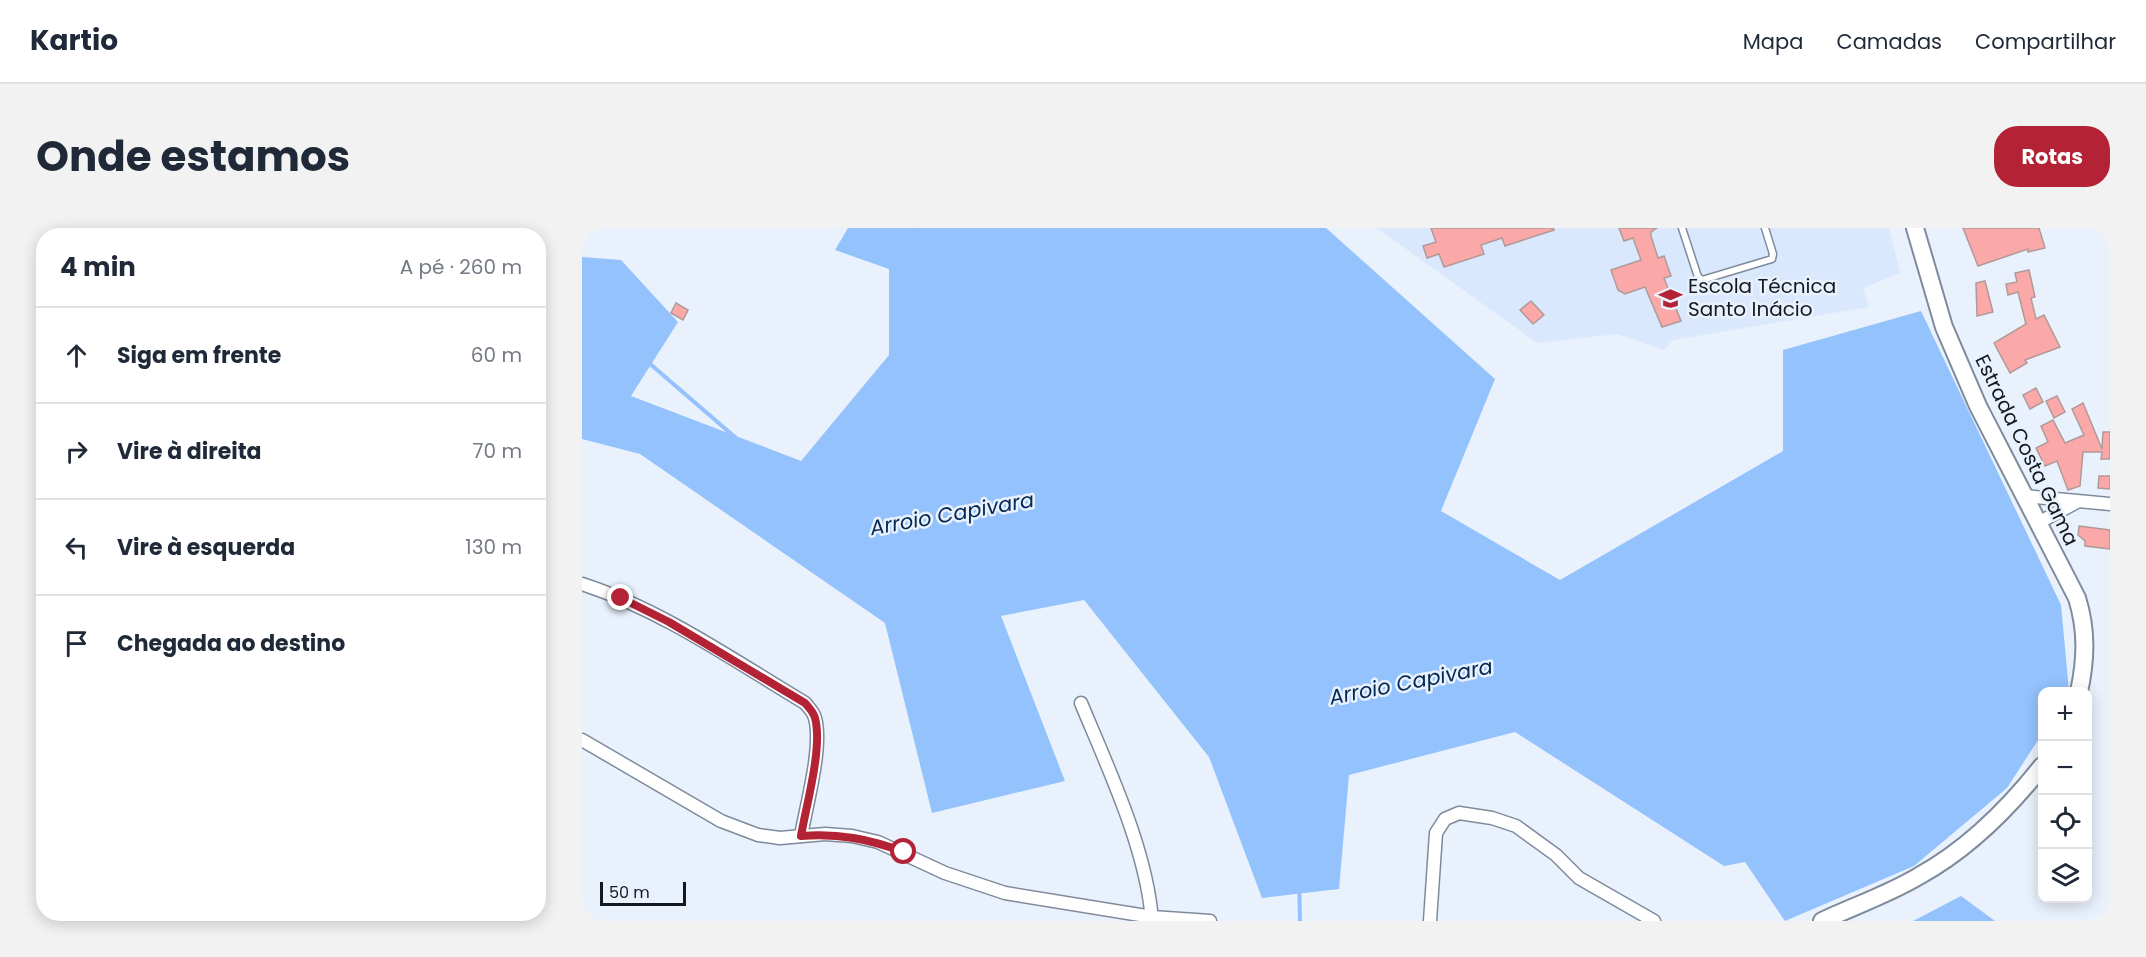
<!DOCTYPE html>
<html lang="pt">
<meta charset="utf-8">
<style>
body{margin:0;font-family:Poppins,sans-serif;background:#f2f2f3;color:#1f2937}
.controls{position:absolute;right:18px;bottom:18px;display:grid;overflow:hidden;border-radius:12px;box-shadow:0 3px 15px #0003}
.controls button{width:54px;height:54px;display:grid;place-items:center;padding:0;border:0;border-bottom:2px solid #e0e1e3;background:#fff;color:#1f2937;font:30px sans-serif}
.scale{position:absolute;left:18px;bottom:15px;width:86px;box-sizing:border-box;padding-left:6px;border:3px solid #141920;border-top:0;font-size:16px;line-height:21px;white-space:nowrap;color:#141920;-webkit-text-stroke:4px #e9f1fc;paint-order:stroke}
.stop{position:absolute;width:18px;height:18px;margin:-14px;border:4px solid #b42236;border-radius:50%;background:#fff}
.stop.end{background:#b42236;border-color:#fff;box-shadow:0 2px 6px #0008}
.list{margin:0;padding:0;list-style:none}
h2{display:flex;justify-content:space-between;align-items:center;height:78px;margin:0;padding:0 24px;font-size:26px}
h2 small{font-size:20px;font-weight:400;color:#747a83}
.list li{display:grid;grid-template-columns:39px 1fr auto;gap:18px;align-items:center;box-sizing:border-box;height:96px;padding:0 24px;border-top:2px solid #e0e1e3}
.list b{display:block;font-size:22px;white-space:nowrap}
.list em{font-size:20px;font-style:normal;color:#747a83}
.icon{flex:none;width:33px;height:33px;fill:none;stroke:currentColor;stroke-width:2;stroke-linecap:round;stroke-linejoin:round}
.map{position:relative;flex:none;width:1528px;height:693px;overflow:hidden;border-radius:24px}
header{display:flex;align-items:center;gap:36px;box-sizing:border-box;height:84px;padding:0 30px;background:#fff;border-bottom:2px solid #e0e1e3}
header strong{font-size:28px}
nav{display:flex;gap:33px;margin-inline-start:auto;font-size:21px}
.intro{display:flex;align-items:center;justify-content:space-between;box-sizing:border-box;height:144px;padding:0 36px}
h1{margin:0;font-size:42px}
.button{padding:15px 27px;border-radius:24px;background:#b42236;color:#fff;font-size:21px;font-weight:700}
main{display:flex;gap:36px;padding:0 36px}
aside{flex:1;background:#fff;border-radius:24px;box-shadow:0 3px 15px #0003}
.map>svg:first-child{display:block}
.built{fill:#d9e8fc}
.forest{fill:#94c2fd}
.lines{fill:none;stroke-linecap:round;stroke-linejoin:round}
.stream{stroke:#95c2fe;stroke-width:4}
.building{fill:#fba9a8;stroke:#b19998;stroke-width:1.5}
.service-casing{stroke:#7e8b9c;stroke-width:9}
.minor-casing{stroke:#7e8b9c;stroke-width:15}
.secondary-casing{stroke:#7e8b9c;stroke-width:20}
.service{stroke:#fff;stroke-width:6}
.minor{stroke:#fff;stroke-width:12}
.secondary{stroke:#fff;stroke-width:16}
.route{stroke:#b42236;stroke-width:8}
.labels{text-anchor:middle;stroke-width:5;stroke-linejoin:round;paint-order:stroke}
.poi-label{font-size:20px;fill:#141920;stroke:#e9f1fc;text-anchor:start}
.street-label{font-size:20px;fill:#141920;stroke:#e9f1fc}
.water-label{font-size:21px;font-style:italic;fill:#032a57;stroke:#e9f1fc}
</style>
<header>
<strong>Kartio</strong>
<nav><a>Mapa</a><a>Camadas</a><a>Compartilhar</a></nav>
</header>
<div class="intro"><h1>Onde estamos</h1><a class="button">Rotas</a></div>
<main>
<aside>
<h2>4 min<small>A pé · 260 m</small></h2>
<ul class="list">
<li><svg class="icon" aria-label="ahead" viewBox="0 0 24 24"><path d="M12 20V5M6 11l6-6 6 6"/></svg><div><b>Siga em frente</b></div><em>60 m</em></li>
<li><svg class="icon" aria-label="right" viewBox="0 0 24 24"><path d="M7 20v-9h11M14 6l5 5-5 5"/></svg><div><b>Vire à direita</b></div><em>70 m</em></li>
<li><svg class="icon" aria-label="left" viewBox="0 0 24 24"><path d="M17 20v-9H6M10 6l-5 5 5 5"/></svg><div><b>Vire à esquerda</b></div><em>130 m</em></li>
<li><svg class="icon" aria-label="arrive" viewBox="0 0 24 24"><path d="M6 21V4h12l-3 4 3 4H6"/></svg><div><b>Chegada ao destino</b></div></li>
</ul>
</aside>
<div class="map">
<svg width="1528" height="693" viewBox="0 0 1528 693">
<rect width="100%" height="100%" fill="#e9f1fc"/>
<path class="built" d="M795,0H1307L1318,45L1281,60L1287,79L1091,112L1082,122L1035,106L955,115Z"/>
<g class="forest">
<path d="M266,0H744L913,151L859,283L978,352L1201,223V122L1339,83L1479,377L1487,463L1460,464V506L1425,560L1332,638L1203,693L1163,634L1142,638L933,504L767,547L757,661L680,670L627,529L502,372L419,388L483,553L350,585L303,395L58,226L0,211V29L39,32L96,94L49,168L219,233L307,127V41L253,22Z"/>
<path d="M1379,668L1413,693H1331Z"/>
</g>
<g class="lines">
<g class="stream">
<path d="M0,123L67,135L205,254L273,318L453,283L517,297L574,402L697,494L959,445L1182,473"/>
<path d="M205,254L263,215L323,131L319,46L332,0"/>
<path d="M331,306L415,511"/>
<path d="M697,494L716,603L718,693"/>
</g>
</g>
<g class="building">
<path d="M849,0H971L972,2L923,18L920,10L899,17L902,26L862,39L857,26L845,30L841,18L854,14Z"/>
<path d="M1037,0H1075L1069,4V8L1076,30L1082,28L1089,48L1082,50L1099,93L1080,99L1063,59L1043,66L1036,62L1029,42L1059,32L1051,10L1042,13Z"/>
<path d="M1381,0H1457L1463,20L1446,24V21L1396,38Z"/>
<path d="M1447,42L1453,69L1449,70L1454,91L1462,87L1478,119L1443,132L1445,135L1428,145L1412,115L1444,96L1436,64L1426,67L1424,56L1435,54L1433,45Z"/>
<path d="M1403,53L1411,84L1395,88L1394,55Z"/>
<path d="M949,73L962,87L951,96L938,82Z"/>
<path d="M94,75L106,82L101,92L89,85Z"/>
<path d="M1454,160L1461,174L1448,181L1441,167Z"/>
<path d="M1475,168L1483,184L1472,190L1464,173Z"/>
<path d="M1501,175L1520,221L1521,204H1528V231H1519L1520,224H1501L1498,258L1486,262L1475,233L1463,238L1454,220L1466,214L1459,198L1471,192L1483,215L1502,207L1490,181Z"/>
<path d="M1517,248H1528V261L1516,260Z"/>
<path d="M1497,298L1528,302V321L1503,318V313L1496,307Z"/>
</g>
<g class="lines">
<defs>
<path id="service" d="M1100,0L1116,49L1120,52L1190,31L1191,26L1183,0"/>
<g id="minor">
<path d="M1443,268L1528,276"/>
<path d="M1456,295L1495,274"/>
<path d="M0,356C80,382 151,432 223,475C227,480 231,483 233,490C241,519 224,578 219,608"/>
<path d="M499,475C526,540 565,622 570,693"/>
<path d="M0,512L139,593L176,607L198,610L243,606L270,608L296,614L363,645L423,665L570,689L628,693"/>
<path d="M848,693L854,605L863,591L877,585L910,590L934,598L974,627L997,650L1072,693"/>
</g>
<g id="secondary">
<path d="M1333,0L1362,99L1396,178L1495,370C1505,402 1504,431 1497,464"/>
<path d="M1240,693C1272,678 1307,666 1337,648C1386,621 1426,581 1460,538"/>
</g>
</defs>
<use href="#service" class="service-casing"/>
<use href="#minor" class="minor-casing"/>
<use href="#secondary" class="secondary-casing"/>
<use href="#service" class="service"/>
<use href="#minor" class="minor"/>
<use href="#secondary" class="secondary"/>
</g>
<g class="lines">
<path class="route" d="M39,370L87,394L223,475C227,480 231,483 233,490C241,519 224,578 219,608C256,605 287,611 322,624"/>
</g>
<defs>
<symbol id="school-bare" viewBox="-9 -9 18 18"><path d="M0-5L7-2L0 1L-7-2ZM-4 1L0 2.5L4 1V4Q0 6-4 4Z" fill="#b42236" stroke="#e9f1fc" stroke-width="2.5" paint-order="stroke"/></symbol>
</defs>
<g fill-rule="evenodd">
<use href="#school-bare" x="1072" y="54" width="33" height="33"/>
</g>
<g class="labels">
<g class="poi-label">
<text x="1106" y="65">Escola Técnica<tspan x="1106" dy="23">Santo Inácio</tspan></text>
</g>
<g class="street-label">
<text transform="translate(1445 222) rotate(64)" y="7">Estrada Costa Gama</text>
</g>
<g class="water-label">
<text transform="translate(370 286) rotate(-10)" y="7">Arroio Capivara</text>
<text transform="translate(829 454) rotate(-11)" y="7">Arroio Capivara</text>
</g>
</g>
</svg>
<div class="controls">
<button>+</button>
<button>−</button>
<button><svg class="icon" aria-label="locate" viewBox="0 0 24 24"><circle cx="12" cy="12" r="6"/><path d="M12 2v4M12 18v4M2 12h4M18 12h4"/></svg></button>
<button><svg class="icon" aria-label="layers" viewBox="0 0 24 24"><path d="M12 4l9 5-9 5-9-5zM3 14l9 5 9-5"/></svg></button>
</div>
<div class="scale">50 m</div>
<div class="stop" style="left:322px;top:624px"></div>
<div class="stop end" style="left:39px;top:370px"></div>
</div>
</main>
